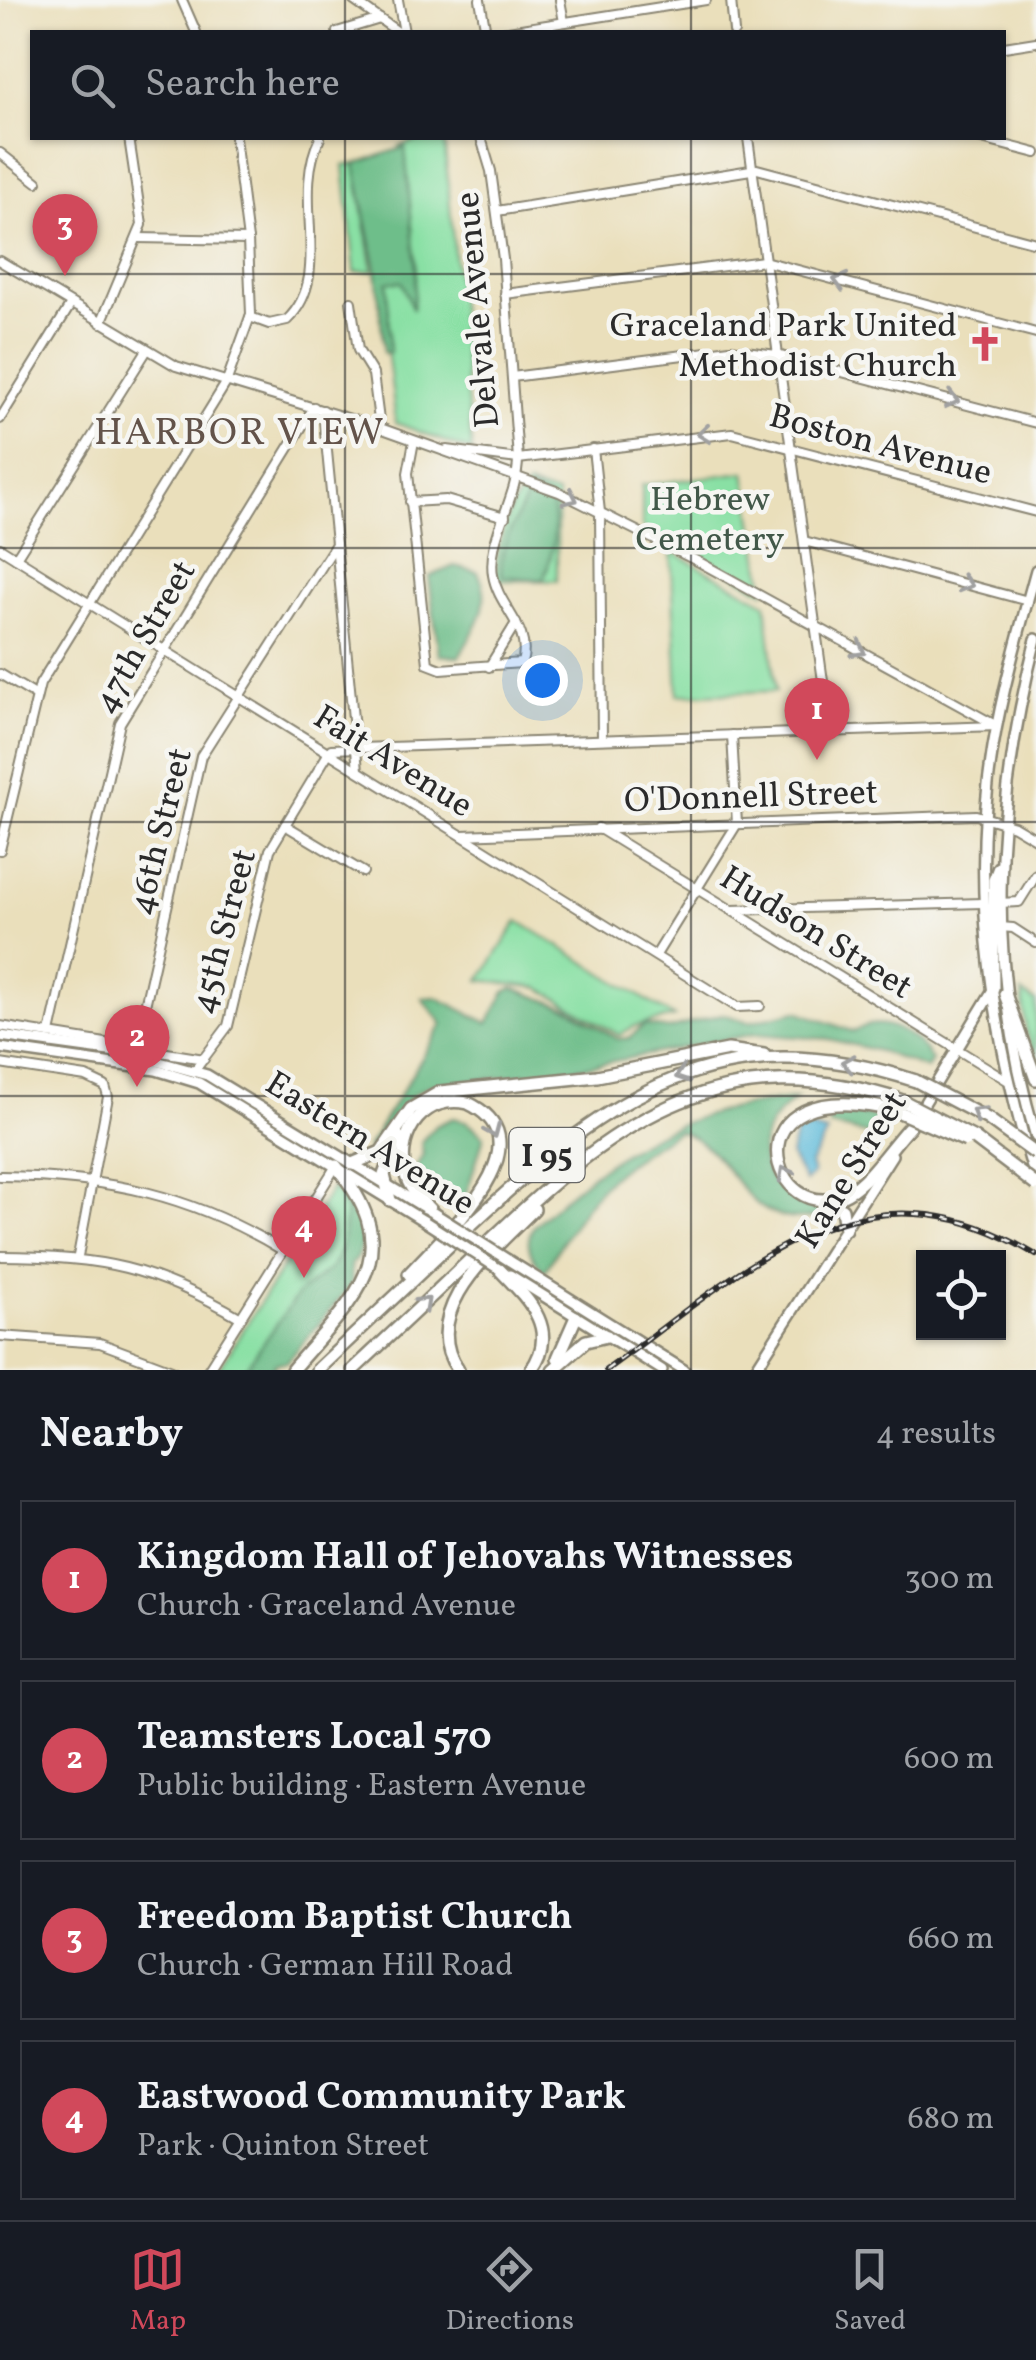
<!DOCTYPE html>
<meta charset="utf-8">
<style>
body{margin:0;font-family:Vollkorn,serif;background:#242831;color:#f1f3f6}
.controls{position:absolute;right:30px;bottom:30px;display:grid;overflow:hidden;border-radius:0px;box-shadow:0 2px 8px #0004}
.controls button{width:90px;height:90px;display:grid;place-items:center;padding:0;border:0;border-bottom:2px solid #363941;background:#171b24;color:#f1f3f6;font:50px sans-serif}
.you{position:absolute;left:542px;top:680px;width:35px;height:35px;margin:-25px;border:8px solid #fff;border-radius:50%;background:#1a73e8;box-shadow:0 0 0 15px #1a73e833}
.badge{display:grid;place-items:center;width:65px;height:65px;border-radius:50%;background:#d1495b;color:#fff;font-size:32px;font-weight:700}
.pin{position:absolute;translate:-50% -82px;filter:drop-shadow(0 2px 5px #0008)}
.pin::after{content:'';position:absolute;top:52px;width:35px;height:30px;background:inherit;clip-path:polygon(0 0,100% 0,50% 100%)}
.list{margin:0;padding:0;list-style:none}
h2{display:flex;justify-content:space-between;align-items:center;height:130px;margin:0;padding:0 40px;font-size:42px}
h2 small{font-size:32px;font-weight:400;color:#9ea1a6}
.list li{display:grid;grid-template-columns:65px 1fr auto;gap:30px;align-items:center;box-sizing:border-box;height:160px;margin:0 20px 20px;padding:0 20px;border:2px solid #363941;border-radius:0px}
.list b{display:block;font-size:38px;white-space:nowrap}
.list p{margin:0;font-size:32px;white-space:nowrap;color:#9ea1a6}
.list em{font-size:32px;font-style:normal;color:#9ea1a6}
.icon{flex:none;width:55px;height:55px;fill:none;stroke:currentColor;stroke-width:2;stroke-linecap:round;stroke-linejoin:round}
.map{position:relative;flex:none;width:1036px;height:1370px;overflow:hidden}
.search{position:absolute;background:#171b24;box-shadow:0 2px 8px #0004;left:30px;right:30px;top:30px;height:110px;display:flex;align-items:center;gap:25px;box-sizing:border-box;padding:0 35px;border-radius:0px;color:#9ea1a6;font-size:38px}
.sheet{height:850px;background:#171b24}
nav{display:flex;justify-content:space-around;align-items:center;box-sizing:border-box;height:140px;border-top:2px solid #363941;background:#171b24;font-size:28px;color:#9ea1a6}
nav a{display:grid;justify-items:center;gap:5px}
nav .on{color:#d1495b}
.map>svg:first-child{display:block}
.green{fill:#89e0a4;stroke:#5a8668;stroke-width:2.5}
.forest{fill:#6ebe8a;stroke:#4c745a;stroke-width:2.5}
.water{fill:#5ab9d9;stroke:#427282;stroke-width:2.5}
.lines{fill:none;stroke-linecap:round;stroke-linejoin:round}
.minor-casing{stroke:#8a8573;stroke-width:12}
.major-casing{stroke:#8a8573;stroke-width:14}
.highway-casing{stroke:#8a8573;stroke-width:16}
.minor{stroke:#fff;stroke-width:8}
.major{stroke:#fff;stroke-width:9}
.highway{stroke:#fff;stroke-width:11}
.rail-casing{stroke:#2b2b2b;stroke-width:6}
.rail{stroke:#f6f6f2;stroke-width:2.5;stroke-dasharray:8;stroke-linecap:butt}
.major-bridge-casing{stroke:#8a8573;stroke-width:14;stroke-linecap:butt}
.highway-bridge-casing{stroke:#8a8573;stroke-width:16;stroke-linecap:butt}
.major-bridge{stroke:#fff;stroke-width:9}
.highway-bridge{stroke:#fff;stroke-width:11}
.oneway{stroke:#a0a0a0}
.grid{fill:none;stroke:#2b2b2b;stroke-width:2.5;stroke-opacity:0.55}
.labels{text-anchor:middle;stroke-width:9;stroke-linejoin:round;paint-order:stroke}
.shield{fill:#f6f6f2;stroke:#686867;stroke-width:2.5}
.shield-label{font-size:32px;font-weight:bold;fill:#2b2b2b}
.street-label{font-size:35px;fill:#2b2b2b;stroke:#f6f6f2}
.poi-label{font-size:35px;fill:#2b2b2b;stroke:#f6f6f2;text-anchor:end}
.park-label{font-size:35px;fill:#425849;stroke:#f6f6f2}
.neighbourhood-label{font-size:38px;letter-spacing:2.5px;fill:#63534a;stroke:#f6f6f2}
</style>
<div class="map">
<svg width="1036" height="1370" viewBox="0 0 1036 1370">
<rect width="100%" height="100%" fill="#f6f6f2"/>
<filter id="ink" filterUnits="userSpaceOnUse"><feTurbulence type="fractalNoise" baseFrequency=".01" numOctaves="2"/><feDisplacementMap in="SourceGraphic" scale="20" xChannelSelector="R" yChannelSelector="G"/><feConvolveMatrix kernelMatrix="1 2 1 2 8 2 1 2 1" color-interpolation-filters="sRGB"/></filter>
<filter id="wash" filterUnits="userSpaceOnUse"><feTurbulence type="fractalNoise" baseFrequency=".0048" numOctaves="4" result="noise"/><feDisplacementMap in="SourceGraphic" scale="40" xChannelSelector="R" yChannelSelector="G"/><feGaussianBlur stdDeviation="2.25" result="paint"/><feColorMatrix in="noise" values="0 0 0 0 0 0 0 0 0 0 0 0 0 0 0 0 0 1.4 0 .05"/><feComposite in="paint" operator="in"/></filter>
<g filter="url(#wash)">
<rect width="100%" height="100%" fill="#eadfbb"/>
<g class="green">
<path d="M426,138H444L472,452L396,423L378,275L409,271L399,146Z"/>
<path d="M355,164L373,271L355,272L344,165Z"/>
<path d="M745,472L765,592L642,527V485Z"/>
<path d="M528,486L557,495V581L496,580C495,554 507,504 528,486Z"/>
<path d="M671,551L766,603L776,691L678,695Z"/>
<path d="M518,921L674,1017L635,1026L619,1035L540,988L480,980Z"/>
<path d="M1022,993L1036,1002V1062L1026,1031Z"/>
<path d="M333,1187L346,1206L347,1252L256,1370H218Z"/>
</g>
<g class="forest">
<path d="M405,147L416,271L413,310L402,282H387L390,352L384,353L376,270L355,164Z"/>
<path d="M531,489L550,499C558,527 554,554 543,580L502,576C496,549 519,513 531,489Z"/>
<path d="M454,566L478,572C495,604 475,628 459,657L439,655L429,577Z"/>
<path d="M513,988L570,1009L618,1039L629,1038L644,1025L669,1029L722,1014L749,1022L797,1011L854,1032C882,1012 916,1035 932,1060L927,1069L879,1051L828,1039L754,1034L568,1070L428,1086L410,1097L376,1146L367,1148L443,1024L422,998L436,997L488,1023L505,992Z"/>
<path d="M796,1099C736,1140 763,1196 824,1212L820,1216C738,1235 738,1148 678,1131C599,1176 590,1197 544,1272C532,1257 523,1246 533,1227C613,1148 683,1108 796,1099Z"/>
<path d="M836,1112L872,1116L884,1131L870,1135L830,1126L827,1116Z"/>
<path d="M453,1118L468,1122L484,1136L465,1198C444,1206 421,1191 414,1171L423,1154L421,1142L435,1126Z"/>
<path d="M336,1189C364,1205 371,1244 351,1265L352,1284L287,1362L275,1363L274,1370H244L299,1293L332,1267L341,1249L346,1212Z"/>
</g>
<path class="water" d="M809,1128L827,1133L810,1164L813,1174L805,1182L790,1155L796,1132Z"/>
</g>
<g filter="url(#ink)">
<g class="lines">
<defs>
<g id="minor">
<path d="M182,0L196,32"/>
<path d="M353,0L398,32"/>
<path d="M398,0L404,32"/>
<path d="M480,0L486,32"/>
<path d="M560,0L564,22"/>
<path d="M731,0L734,32"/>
<path d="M337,32L380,19"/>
<path d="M502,32L706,0"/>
<path d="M1004,47L1036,42"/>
<path d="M748,138L830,732"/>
<path d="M978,138L1036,153"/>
<path d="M0,153L37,182"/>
<path d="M497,211L757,169L1036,243"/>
<path d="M138,238L248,240"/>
<path d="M0,261L176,366L380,428L559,492L701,563L997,726"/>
<path d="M505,294L764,261L1036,333"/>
<path d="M351,302L358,350L373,374L380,428"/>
<path d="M250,317L269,324L287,320C335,274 290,198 320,138"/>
<path d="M101,323L142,225L129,138"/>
<path d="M512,377L730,349L777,355L1036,423"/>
<path d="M323,410L358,770"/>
<path d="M0,419L71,304"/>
<path d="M414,441L408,473L428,664L441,669L522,663C532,628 498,607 493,575C487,537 518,498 518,459L503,259L491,171L481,138"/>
<path d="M593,449L600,512L602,739"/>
<path d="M447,450L518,459L732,433L1036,512"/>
<path d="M410,502L446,500L505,517"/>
<path d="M804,541L1028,601"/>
<path d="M0,548L737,1007L760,1006"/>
<path d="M16,558L147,350"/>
<path d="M489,667L516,623"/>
<path d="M0,674L35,695"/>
<path d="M285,825L363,872"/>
<path d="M598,828L1007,1080"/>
<path d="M462,835L976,815L1014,826L1036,839"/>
<path d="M0,850L40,684L226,383L251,314L248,240L235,138"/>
<path d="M999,903L1019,902L1036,875"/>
<path d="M732,910L983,903"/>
<path d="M1000,927L1013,928L1036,943"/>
<path d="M656,955L737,824L732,735"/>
<path d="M0,1026L204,1059"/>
<path d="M50,1033L120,723L314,407"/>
<path d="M136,1046L201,756L336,544"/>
<path d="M0,1064L86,1077L105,1086L108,1097L78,1256"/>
<path d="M195,1070L228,1026L270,850L331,749L997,726"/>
<path d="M0,1176C108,1177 190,1194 284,1251"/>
<path d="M0,1256C100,1256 154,1267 241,1318"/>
<path d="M0,1336L100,1343L172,1370"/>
<path d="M208,1370L336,1166"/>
</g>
<g id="major">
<path d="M1036,570C1020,628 1003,687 993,747C969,896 993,1037 1036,1181"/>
<path d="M1036,639C993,806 986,971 1036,1137"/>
<path d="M0,1036L131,1054L207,1075L425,1208"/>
<path d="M0,1048L156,1070L199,1083L424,1221"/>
<path d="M919,1112L994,988L993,880L998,867"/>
<path d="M508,1260L684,1370"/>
<path d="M510,1275L662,1370"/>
<path d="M755,1370L892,1155"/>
</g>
<g id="highway">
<path d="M1005,994L1036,1079"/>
<path d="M897,1111C720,1068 772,1235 847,1193C871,1179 891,1146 910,1126"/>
<path d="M352,1164L381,1152L411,1109L440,1092L597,1076L728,1050L764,1055"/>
<path d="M390,1200L384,1175L398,1136"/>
<path d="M825,1200L842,1209L845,1229"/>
<path d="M499,1269C527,1298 561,1329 531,1370"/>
<path d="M409,1274C443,1236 552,1143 468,1103C426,1093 396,1132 405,1172C409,1189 421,1200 432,1212"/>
<path d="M558,1358L576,1317"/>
<path d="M292,1370C354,1297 410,1256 336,1166"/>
<path d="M317,1370C369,1321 421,1272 473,1223C611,1094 720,1017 916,1081"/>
<path d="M353,1370C401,1325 449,1280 497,1234C621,1117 725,1043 903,1101"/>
<path d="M458,1370C416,1310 496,1248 534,1209"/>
<path d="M553,1370L586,1341L607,1336"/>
</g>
</defs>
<use href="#minor" class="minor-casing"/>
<use href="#major" class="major-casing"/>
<use href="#highway" class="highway-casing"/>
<use href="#minor" class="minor"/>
<use href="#major" class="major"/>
<use href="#highway" class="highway"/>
<defs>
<path id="rail" d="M606,1370C745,1270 859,1148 1036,1255"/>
</defs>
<use href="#rail" class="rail-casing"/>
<use href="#rail" class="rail"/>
<defs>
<g id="major-bridge">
<path d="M432,1212L508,1260"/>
<path d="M424,1221L499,1269"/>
</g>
<g id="highway-bridge">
<path d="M916,1081L988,1119L1036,1154"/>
<path d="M903,1101L974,1138L1036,1185"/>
<path d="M897,1111L966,1141"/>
</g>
</defs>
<use href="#major-bridge" class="major-bridge-casing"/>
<use href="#highway-bridge" class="highway-bridge-casing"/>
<use href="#major-bridge" class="major-bridge"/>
<use href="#highway-bridge" class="highway-bridge"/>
</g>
<defs><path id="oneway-chevron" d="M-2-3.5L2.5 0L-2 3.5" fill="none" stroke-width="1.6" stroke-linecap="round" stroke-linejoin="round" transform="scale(2.5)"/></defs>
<g class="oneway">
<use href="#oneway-chevron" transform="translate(840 281) rotate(-165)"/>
<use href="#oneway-chevron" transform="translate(952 400) rotate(14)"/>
<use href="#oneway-chevron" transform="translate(704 434) rotate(174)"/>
<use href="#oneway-chevron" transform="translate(571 498) rotate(25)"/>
<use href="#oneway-chevron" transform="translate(966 584) rotate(15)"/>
<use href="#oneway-chevron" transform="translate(859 650) rotate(29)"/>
<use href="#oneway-chevron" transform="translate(848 1063) rotate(-170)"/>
<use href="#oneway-chevron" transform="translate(682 1075) rotate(161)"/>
<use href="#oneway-chevron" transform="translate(978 1113) rotate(-148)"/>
<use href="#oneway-chevron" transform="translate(493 1131) rotate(67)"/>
<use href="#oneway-chevron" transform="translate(785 1173) rotate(-119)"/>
<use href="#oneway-chevron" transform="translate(424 1303) rotate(-43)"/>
</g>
</g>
<path class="grid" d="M345,0V32M691,0V32M345,138V1370M691,138V1370M0,274H1036M0,548H1036M0,822H1036M0,1096H1036"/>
<defs>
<symbol id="church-bare" viewBox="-9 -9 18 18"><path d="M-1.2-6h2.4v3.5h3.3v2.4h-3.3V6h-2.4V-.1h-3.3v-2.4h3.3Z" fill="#d1495b" stroke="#f6f6f2" stroke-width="2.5" paint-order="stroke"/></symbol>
</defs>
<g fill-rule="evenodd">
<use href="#church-bare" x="960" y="319" width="50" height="50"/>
</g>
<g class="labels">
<rect class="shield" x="509.5" y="1128" width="75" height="54" rx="8"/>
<g class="shield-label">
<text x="547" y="1166">I 95</text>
</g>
<g class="street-label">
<text transform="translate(476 310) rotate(-95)" y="12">Delvale Avenue</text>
<text transform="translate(881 443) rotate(15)" y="12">Boston Avenue</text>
<text transform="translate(143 636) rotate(-60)" y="12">47th Street</text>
<text transform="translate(394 760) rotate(32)" y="12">Fait Avenue</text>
<text transform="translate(751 795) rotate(-2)" y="12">O'Donnell Street</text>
<text transform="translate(159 831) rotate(-76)" y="12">46th Street</text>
<text transform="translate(222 931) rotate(-75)" y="12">45th Street</text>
<text transform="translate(817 931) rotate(32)" y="12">Hudson Street</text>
<text transform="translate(371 1142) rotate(32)" y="12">Eastern Avenue</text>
<text transform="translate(850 1169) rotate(-58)" y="12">Kane Street</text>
</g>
<g class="poi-label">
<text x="957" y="336">Graceland Park United<tspan x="957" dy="40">Methodist Church</tspan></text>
</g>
<g class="park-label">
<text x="710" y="510">Hebrew<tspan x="710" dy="40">Cemetery</tspan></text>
</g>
<g class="neighbourhood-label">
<text x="240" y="444">HARBOR VIEW</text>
</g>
</g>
</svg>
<div class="controls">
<button><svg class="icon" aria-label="locate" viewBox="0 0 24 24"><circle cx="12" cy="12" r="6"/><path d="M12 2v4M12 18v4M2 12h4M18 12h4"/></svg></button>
</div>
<div class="you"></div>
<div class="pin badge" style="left:817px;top:760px">1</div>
<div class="pin badge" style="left:137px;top:1087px">2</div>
<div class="pin badge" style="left:65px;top:276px">3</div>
<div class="pin badge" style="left:304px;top:1278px">4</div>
<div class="search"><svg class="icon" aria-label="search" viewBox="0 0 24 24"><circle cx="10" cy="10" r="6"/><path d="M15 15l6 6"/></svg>Search here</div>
</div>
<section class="sheet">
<h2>Nearby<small>4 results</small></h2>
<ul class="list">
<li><span class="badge">1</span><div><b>Kingdom Hall of Jehovahs Witnesses</b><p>Church · Graceland Avenue</p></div><em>300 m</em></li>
<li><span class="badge">2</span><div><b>Teamsters Local 570</b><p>Public building · Eastern Avenue</p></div><em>600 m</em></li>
<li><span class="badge">3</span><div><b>Freedom Baptist Church</b><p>Church · German Hill Road</p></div><em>660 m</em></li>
<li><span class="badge">4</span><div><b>Eastwood Community Park</b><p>Park · Quinton Street</p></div><em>680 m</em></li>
</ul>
</section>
<nav>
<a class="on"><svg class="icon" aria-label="map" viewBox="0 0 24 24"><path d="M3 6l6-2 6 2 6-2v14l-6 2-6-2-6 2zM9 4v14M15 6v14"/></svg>Map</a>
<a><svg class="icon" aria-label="directions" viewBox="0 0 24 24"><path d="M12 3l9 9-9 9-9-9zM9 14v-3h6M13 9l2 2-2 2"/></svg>Directions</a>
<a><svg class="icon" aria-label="saved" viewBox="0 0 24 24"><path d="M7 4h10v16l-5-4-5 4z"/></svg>Saved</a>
</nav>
